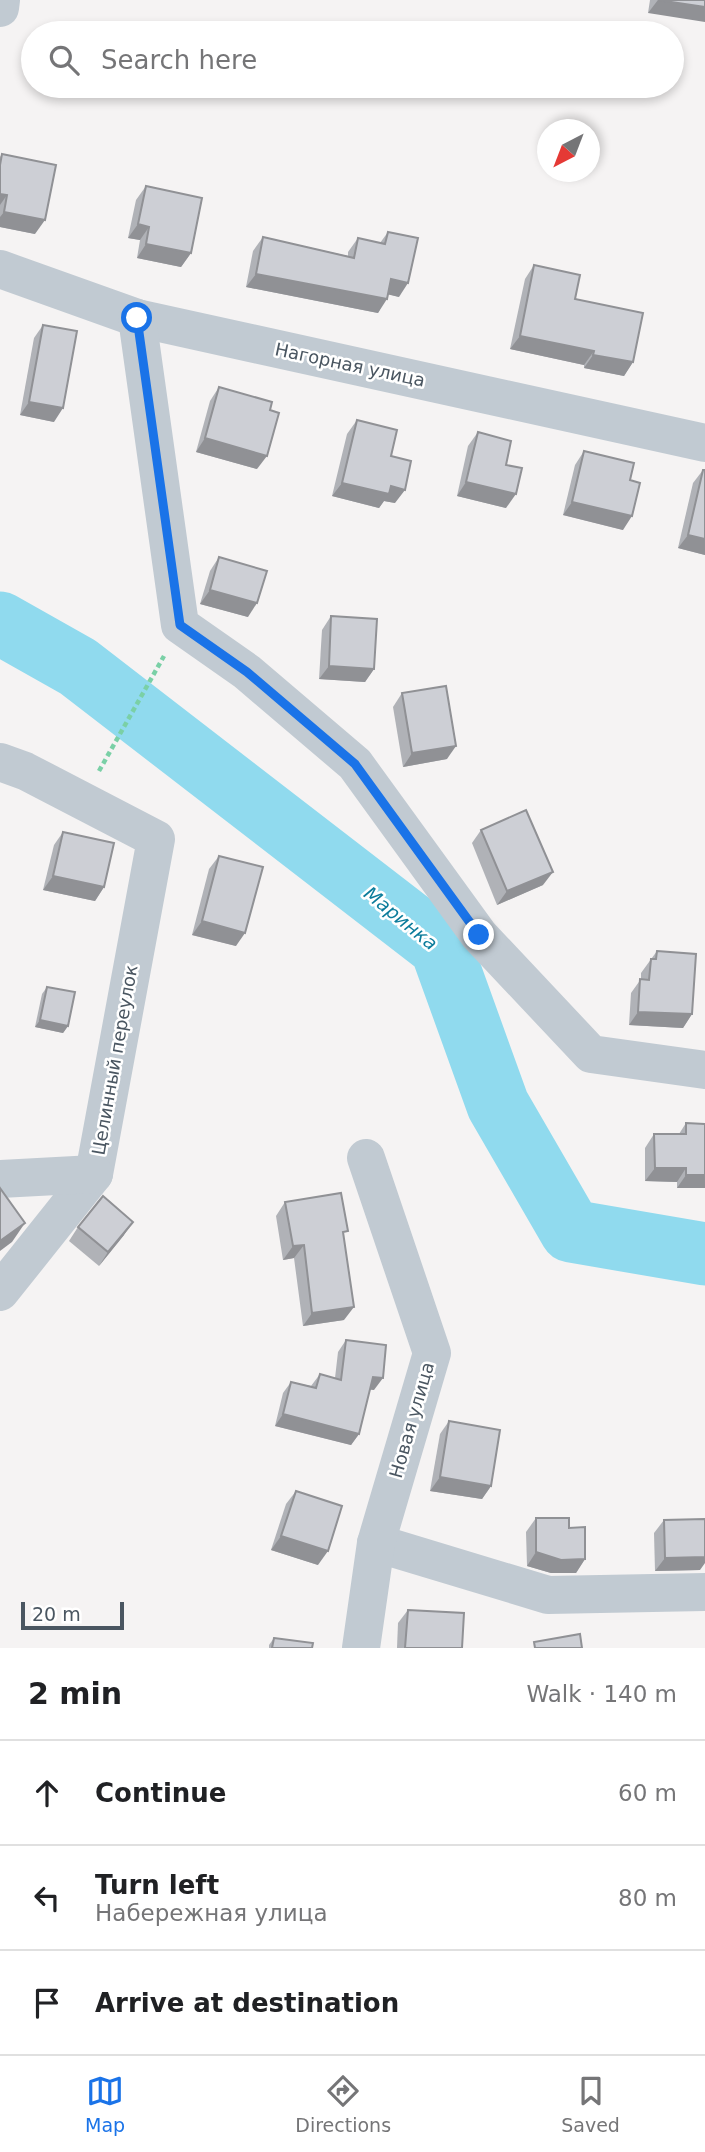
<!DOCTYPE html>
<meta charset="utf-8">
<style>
body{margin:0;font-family:"DejaVu Sans",sans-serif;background:#f2f2f2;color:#202124}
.compass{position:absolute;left:537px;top:119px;width:63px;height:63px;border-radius:50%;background:#fff;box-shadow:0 4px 10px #0003;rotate:222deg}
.scale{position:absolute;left:21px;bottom:18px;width:103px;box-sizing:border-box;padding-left:7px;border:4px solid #4a5661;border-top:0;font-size:19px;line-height:24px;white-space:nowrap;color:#4a5661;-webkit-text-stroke:5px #fff;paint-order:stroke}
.stop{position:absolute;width:21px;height:21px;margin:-16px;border:5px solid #1a73e8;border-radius:50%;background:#fff}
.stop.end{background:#1a73e8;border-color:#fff;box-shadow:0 2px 7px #0008}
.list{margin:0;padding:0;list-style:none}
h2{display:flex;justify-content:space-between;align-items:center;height:91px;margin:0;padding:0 28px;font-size:30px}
h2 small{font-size:23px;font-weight:400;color:#757577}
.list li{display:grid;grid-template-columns:46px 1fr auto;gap:21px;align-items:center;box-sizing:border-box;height:105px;padding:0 28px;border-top:2px solid #e0e0e0}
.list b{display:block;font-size:26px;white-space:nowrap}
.list p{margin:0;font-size:23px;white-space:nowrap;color:#757577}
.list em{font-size:23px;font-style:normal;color:#757577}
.icon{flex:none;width:38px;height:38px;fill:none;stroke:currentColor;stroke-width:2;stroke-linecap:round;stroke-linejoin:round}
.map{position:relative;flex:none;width:705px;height:1648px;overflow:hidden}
.search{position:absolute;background:#fff;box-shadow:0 4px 10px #0003;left:21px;right:21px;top:21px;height:77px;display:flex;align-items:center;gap:18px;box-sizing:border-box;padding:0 24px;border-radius:38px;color:#757577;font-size:26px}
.sheet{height:406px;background:#fff}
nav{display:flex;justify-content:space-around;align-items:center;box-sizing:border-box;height:98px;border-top:2px solid #e0e0e0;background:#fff;font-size:19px;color:#757577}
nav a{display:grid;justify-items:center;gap:4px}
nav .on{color:#1a73e8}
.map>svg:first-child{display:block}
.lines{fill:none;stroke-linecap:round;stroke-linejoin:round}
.river{stroke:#90daee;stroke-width:63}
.path{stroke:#7ad0a6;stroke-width:4.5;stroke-dasharray:5 3.5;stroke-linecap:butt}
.minor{stroke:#c1cad2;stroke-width:38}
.wall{fill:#b0b2b7}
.shaded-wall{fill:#909195}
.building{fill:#cdcfd5;stroke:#909195;stroke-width:2}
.route{stroke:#1a73e8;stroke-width:9}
.labels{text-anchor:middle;stroke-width:5;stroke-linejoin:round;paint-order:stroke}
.street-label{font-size:18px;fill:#4a5661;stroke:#fff}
.water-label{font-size:19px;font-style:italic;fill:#0c7c9b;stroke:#fff}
</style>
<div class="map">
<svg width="705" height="1648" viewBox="0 0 705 1648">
<rect width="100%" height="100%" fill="#f5f3f3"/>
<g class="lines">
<path class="river" d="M0,623L78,667L441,947L498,1105L571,1231L705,1254"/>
<path class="path" d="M99,771L164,656"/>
<g class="minor">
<path d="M0,8L1,0"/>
<path d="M0,269L137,318L705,443"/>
<path d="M137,318L180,625L247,672L355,764L479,935L591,1054L705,1070"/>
<path d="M0,762L25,771L156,839L94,1174L0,1292"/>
<path d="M0,1179L94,1174"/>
<path d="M376,1543L548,1595L705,1592"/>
<path d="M361,1648L376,1543L432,1353L366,1158"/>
</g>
</g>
<g class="wall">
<path d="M650,0H705L648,13Z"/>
<path d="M2,154L35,234L0,227V157Z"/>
<path d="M146,186L191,253L181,267L137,258L140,240L128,238L136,200Z"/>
<path d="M388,232L399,297L388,294L378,313L246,287L253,251L263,237L348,256V252L358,238L380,243Z"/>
<path d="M534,265L575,299L633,362L624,376L584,368V365L510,349L525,279Z"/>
<path d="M43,325L54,422L20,415L34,338Z"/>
<path d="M219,387L257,469L196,452L210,401Z"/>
<path d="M357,420L391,456L395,503L384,501L379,508L332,496L347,434Z"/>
<path d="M478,432L506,465V508L457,496L468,446Z"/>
<path d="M584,451L630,480L623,530L563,515L575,465Z"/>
<path d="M703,470L705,555L678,548L693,483Z"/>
<path d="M219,557L248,617L200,604L210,571Z"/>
<path d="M331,616L374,669L365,682L319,679L322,630Z"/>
<path d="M402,693L447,759L403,767L393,707Z"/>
<path d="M481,830L543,885L497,905L472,843Z"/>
<path d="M63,832L104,887L95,901L43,890L54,845Z"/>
<path d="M219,856L236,946L192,935L209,869Z"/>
<path d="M657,951L692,1014L683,1028L629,1025L631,993L641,979V973Z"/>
<path d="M47,987L68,1026L63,1033L35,1027L42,994Z"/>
<path d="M686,1123L705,1188H677V1182L645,1181V1148L654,1134H679Z"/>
<path d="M285,1202L344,1320L303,1326L294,1258L283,1260L276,1216Z"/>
<path d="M78,1227L124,1235L99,1266L69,1241Z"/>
<path d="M346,1340L374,1390L370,1389L359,1434L351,1445L275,1426L283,1393L291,1382L311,1386L320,1374L335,1378L338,1352Z"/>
<path d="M449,1421L491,1486L482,1499L430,1491L440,1434Z"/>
<path d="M296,1491L318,1565L271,1550L286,1504Z"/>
<path d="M536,1518L569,1528L585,1559L576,1573H551L527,1566L526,1532Z"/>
<path d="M664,1520L700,1570L655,1571L654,1533Z"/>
<path d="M408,1610L462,1648H397L398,1623Z"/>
<path d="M274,1638L312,1648H269V1645Z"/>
</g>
<g class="shaded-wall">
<path d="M658,0L705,7V22L648,13Z"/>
<path d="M0,194L7,195L0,205Z"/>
<path d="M4,212L45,220L35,234L0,227V217Z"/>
<path d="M138,224L149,227L140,240L128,238Z"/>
<path d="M146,244L191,253L181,267L137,258Z"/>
<path d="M256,274L387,299L378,313L246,287Z"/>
<path d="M391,279L408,283L399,297L382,293Z"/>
<path d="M520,336L594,351L584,365L510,349Z"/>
<path d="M593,355L633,362L624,376L584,368Z"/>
<path d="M29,402L63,408L54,422L20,415Z"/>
<path d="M205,438L267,456L257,469L196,452Z"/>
<path d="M466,482L516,494L506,508L457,496Z"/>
<path d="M342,483L391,486L405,490L395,503L384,501L379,508L332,496Z"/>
<path d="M572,502L632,516L623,530L563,515Z"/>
<path d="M688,535L705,539V555L678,548Z"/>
<path d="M210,590L257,603L248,617L200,604Z"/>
<path d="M329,666L374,669L365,682L319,679Z"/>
<path d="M456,746L447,759L403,767L412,753Z"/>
<path d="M553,872L543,885L497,905L507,891Z"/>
<path d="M53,876L104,887L95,901L43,890Z"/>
<path d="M202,921L245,933L236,946L192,935Z"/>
<path d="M638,1012L692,1014L683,1028L629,1025Z"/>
<path d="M40,1020L68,1026L63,1033L35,1027Z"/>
<path d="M655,1168H686L677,1182L645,1181Z"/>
<path d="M686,1175H705V1188H677Z"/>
<path d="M133,1222L124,1235L99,1266L108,1252Z"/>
<path d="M25,1223L12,1242L0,1251V1241Z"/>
<path d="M304,1245L294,1258L283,1260L293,1246Z"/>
<path d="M354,1307L344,1320L303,1326L312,1313Z"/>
<path d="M373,1377L383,1378L374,1390L365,1389Z"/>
<path d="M283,1414L359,1434L351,1445L275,1426Z"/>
<path d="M440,1477L491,1486L482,1499L430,1491Z"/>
<path d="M281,1536L328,1551L318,1565L271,1550Z"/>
<path d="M536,1552L585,1559L576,1573H551L527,1566Z"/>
<path d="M705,1557V1563L700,1570L655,1571L665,1558Z"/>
</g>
<g class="building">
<path d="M658,0H705V7Z"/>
<path d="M2,154L56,165L45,220L4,212L7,195L0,194V165Z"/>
<path d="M146,186L202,198L191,253L146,244L149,227L138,224Z"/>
<path d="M388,232L418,238L408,283L391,279L387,299L256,274L263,237L354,258L358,238L385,244Z"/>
<path d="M534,265L580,275L575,299L643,313L633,362L593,355L594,351L520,336Z"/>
<path d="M43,325L77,331L63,408L29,402Z"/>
<path d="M219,387L272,402L270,410L279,413L267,456L205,438Z"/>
<path d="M357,420L397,430L391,456L411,461L405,490L391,486L389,494L342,483Z"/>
<path d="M478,432L511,441L506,465L522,468L516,494L466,482Z"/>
<path d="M584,451L634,463L630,480L640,483L632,516L572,502Z"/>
<path d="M703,470H705V539L688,535Z"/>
<path d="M219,557L267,571L257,603L210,590Z"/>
<path d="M331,616L377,619L374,669L329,666Z"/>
<path d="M446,686L456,746L412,753L402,693Z"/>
<path d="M526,810L553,872L507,891L481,830Z"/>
<path d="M63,832L114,843L104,887L53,876Z"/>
<path d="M219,856L263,867L245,933L202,921Z"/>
<path d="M657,951L696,954L692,1014L638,1012L640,979L649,980L651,959H656Z"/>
<path d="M47,987L75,992L68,1026L40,1020Z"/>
<path d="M686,1123L705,1124V1175H686V1168H655L654,1134H686Z"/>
<path d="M0,1188L25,1223L0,1241Z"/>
<path d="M341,1193L348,1231L343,1232L354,1307L312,1313L304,1245L293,1246L285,1202Z"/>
<path d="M103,1196L133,1222L108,1252L78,1227Z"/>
<path d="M346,1340L386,1345L383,1378L373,1377L359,1434L283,1414L291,1382L316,1388L320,1374L341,1380Z"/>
<path d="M449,1421L500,1430L491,1486L440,1477Z"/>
<path d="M296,1491L342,1506L328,1551L281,1536Z"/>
<path d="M536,1518H569V1528L585,1527V1559L561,1560L536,1552Z"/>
<path d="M705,1519V1557L665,1558L664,1520Z"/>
<path d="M408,1610L464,1613L462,1648H405Z"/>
<path d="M580,1634L582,1648H535L534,1642Z"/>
<path d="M274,1638L313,1643L312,1648H272Z"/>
</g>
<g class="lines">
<path class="route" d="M137,318L180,625L247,672L355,764L479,935"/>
</g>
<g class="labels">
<g class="street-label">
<text transform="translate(350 365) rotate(12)" y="6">Нагорная улица</text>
<text transform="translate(115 1060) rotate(-80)" y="6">Целинный переулок</text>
<text transform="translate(412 1420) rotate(-74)" y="6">Новая улица</text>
</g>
<g class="water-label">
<text transform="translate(401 918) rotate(39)" y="7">Маринка</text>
</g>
</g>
</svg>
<svg class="compass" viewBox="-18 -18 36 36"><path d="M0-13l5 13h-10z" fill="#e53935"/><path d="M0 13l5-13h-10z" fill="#757577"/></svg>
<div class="scale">20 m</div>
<div class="stop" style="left:137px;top:318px"></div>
<div class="stop end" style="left:479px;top:935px"></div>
<div class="search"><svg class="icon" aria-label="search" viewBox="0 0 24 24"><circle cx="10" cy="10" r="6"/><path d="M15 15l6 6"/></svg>Search here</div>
</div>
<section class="sheet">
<h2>2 min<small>Walk · 140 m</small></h2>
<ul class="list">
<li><svg class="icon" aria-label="ahead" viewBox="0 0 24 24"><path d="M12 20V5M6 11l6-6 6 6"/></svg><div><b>Continue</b></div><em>60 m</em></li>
<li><svg class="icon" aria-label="left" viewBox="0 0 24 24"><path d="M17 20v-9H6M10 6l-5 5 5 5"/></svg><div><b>Turn left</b><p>Набережная улица</p></div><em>80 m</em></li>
<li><svg class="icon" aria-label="arrive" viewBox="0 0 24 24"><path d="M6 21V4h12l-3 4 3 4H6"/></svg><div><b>Arrive at destination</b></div></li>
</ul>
</section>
<nav>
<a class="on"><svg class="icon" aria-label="map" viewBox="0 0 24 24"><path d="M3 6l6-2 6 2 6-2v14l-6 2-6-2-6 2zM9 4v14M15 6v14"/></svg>Map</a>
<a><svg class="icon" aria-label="directions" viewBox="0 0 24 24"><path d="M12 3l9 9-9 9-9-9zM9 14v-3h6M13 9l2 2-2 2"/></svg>Directions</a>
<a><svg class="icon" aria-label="saved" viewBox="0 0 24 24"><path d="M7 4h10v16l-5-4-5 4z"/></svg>Saved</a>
</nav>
